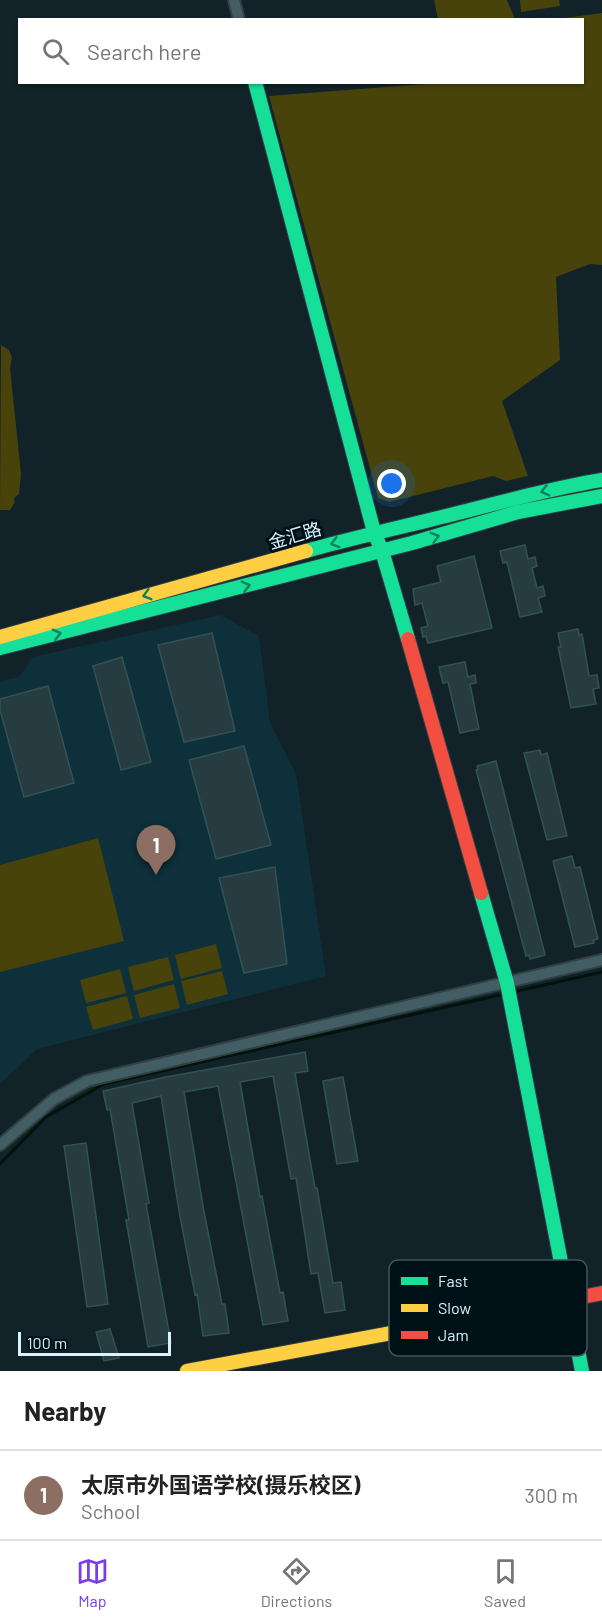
<!DOCTYPE html>
<meta charset="utf-8">
<style>
body{margin:0;font-family:Barlow,"Noto Sans SC",sans-serif;background:#f2f2f2;color:#222}
.scale{position:absolute;left:18px;bottom:15px;width:153px;box-sizing:border-box;padding-left:6px;border:3px solid #d8f3fd;border-top:0;font-size:16px;line-height:21px;white-space:nowrap;color:#d8f3fd;-webkit-text-stroke:4px #001017;paint-order:stroke}
.you{position:absolute;left:392px;top:484px;width:21px;height:21px;margin:-15px;border:4px solid #fff;border-radius:50%;background:#1a73e8;box-shadow:0 0 0 9px #1a73e833}
.badge{display:grid;place-items:center;width:39px;height:39px;border-radius:50%;background:#7c3aed;color:#fff;font-size:20px;font-weight:700}
.pin{position:absolute;translate:-50% -50px;filter:drop-shadow(0 2px 3px #0008)}
.pin::after{content:'';position:absolute;top:32px;width:21px;height:18px;background:inherit;clip-path:polygon(0 0,100% 0,50% 100%)}
.list{margin:0;padding:0;list-style:none}
h2{display:flex;justify-content:space-between;align-items:center;height:78px;margin:0;padding:0 24px;font-size:26px}
h2 small{font-size:20px;font-weight:400;color:#767676}
.list li{display:grid;grid-template-columns:39px 1fr auto;gap:18px;align-items:center;box-sizing:border-box;height:90px;padding:0 24px;border-top:2px solid #e0e0e0}
.list b{display:block;font-size:22px;white-space:nowrap}
.list p{margin:0;font-size:20px;white-space:nowrap;color:#767676}
.list em{font-size:20px;font-style:normal;color:#767676}
.icon{flex:none;width:33px;height:33px;fill:none;stroke:currentColor;stroke-width:2;stroke-linecap:round;stroke-linejoin:round}
.map{position:relative;flex:none;width:602px;height:1371px;overflow:hidden}
.search{position:absolute;background:#fff;box-shadow:0 2px 4px #0004;left:18px;right:18px;top:18px;height:66px;display:flex;align-items:center;gap:15px;box-sizing:border-box;padding:0 21px;border-radius:0px;color:#767676;font-size:22px}
.sheet{height:168px;background:#fff}
nav{display:flex;justify-content:space-around;align-items:center;box-sizing:border-box;height:84px;border-top:2px solid #e0e0e0;background:#fff;font-size:16px;color:#767676}
nav a{display:grid;justify-items:center;gap:3px}
nav .on{color:#7c3aed}
.map>svg:first-child{display:block}
.built{fill:#0e303a}
.green{fill:#47430b}
.lines{fill:none;stroke-linecap:round;stroke-linejoin:round}
.stream{stroke:#02130a;stroke-width:3}
.building{fill:#273c40;stroke:#315256;stroke-width:1.5}
.street-casing{stroke:#323f43;stroke-width:14}
.fast-casing{stroke:#323f43;stroke-width:16}
.slow-casing{stroke:#323f43;stroke-width:16}
.jam-casing{stroke:#323f43;stroke-width:16}
.street{stroke:#435d65;stroke-width:10}
.fast{stroke:#16e098;stroke-width:14}
.slow{stroke:#ffcf43;stroke-width:14}
.jam{stroke:#f24e42;stroke-width:14}
.oneway{stroke:#0c825e}
.labels{text-anchor:middle;stroke-width:6;stroke-linejoin:round;paint-order:stroke}
.street-label{font-size:18px;fill:#d8f3fd;stroke:#001017}
.key{fill:#001017;stroke:#41545c;stroke-width:1.5}
.key-label{font-size:16px;fill:#d8f3fd}
</style>
<div class="map">
<svg width="602" height="1371" viewBox="0 0 602 1371">
<rect width="100%" height="100%" fill="#112328"/>
<path class="built" d="M220,615L259,636L270,723L296,774L326,976L37,1049L0,1084V681L19,677L33,657Z"/>
<g class="green">
<path d="M434,0H507L515,19H438Z"/>
<path d="M520,0H559L560,6L521,12Z"/>
<path d="M602,13V265L590,264L556,277L560,360L502,401L528,476L506,481L493,476L389,502L378,498L269,96L438,83L582,82V20L557,19Z"/>
<path d="M1,345L9,350L12,358L10,368L21,474L19,494L14,498L15,502L10,510H0Z"/>
<path d="M98,838L124,941L0,972V865Z"/>
<path d="M216,944L222,968L181,979L175,955Z"/>
<path d="M168,957L174,980L134,991L128,967Z"/>
<path d="M120,969L126,993L86,1003L80,980Z"/>
<path d="M222,971L228,994L187,1005L181,981Z"/>
<path d="M174,984L180,1008L140,1018L134,995Z"/>
<path d="M127,996L133,1019L93,1030L86,1007Z"/>
</g>
<g class="lines">
<g class="stream">
<path d="M513,992L602,972"/>
<path d="M0,1164L46,1117L104,1084L504,994"/>
</g>
</g>
<g class="building">
<path d="M525,545L528,559L535,557L537,566L532,568L537,588L543,586L545,596L538,598L542,612L520,617L507,562L503,563L500,551Z"/>
<path d="M474,556L492,628L428,643L426,636L423,637L421,628L428,626L422,603L415,605L413,589L441,582L437,566Z"/>
<path d="M578,629L579,635L582,634L589,676L597,675L599,688L593,689L596,704L571,708L558,647H561L558,633Z"/>
<path d="M212,633L235,731L184,742L158,645Z"/>
<path d="M122,657L151,762L121,770L93,666Z"/>
<path d="M465,662L468,677L475,675L476,683L470,684L479,729L460,733L448,682L443,683L439,667Z"/>
<path d="M48,686L74,783L24,797L0,710V699Z"/>
<path d="M244,746L271,845L216,859L189,760Z"/>
<path d="M540,750L541,755L547,753L567,836L547,840L524,753Z"/>
<path d="M496,761L545,955L530,959L529,955L526,956L476,770H478L477,766Z"/>
<path d="M572,856L575,868L580,867L598,939L593,940L594,943L575,947L553,861Z"/>
<path d="M275,867L287,964L244,973L219,878Z"/>
<path d="M305,1052L308,1071L295,1073L315,1188H317L333,1283L341,1282L345,1310L325,1313L318,1273L311,1274L296,1178L291,1179L273,1076L240,1082L260,1197L262,1196L280,1293L283,1292L288,1321L263,1325L218,1086L184,1092L203,1206L222,1304H225L229,1333L203,1336L197,1294L195,1295L179,1211L161,1096L132,1103L149,1203L146,1204L171,1343L148,1347L126,1220H129L110,1109L107,1110L103,1091L166,1077Z"/>
<path d="M343,1077L358,1161L337,1164L323,1081Z"/>
<path d="M86,1143L108,1304L87,1307L64,1146Z"/>
<path d="M110,1329L119,1358L104,1361L96,1332Z"/>
</g>
<g class="lines">
<defs>
<g id="street">
<path d="M234,0L239,20"/>
<path d="M0,1145L54,1099L87,1081L602,960"/>
</g>
<g id="fast">
<path d="M255,82L374,532L382,551L408,639"/>
<path d="M306,551C356,537 407,526 458,513C506,501 553,488 602,480"/>
<path d="M0,648L412,543L518,512L602,496"/>
<path d="M481,893L507,983L582,1371"/>
</g>
<g id="slow">
<path d="M0,637L306,551"/>
<path d="M187,1371L472,1318"/>
</g>
<g id="jam">
<path d="M408,639L481,893"/>
<path d="M472,1318L602,1293"/>
</g>
</defs>
<use href="#street" class="street-casing"/>
<use href="#fast" class="fast-casing"/>
<use href="#slow" class="slow-casing"/>
<use href="#jam" class="jam-casing"/>
<use href="#street" class="street"/>
<use href="#fast" class="fast"/>
<use href="#slow" class="slow"/>
<use href="#jam" class="jam"/>
</g>
<defs><path id="oneway-chevron" d="M-2-3.5L2.5 0L-2 3.5" fill="none" stroke-width="1.6" stroke-linecap="round" stroke-linejoin="round" transform="scale(1.5)"/></defs>
<g class="oneway">
<use href="#oneway-chevron" transform="translate(545 491) rotate(166)"/>
<use href="#oneway-chevron" transform="translate(435 537) rotate(-16)"/>
<use href="#oneway-chevron" transform="translate(335 543) rotate(164)"/>
<use href="#oneway-chevron" transform="translate(246 586) rotate(-14)"/>
<use href="#oneway-chevron" transform="translate(147 595) rotate(164)"/>
<use href="#oneway-chevron" transform="translate(57 634) rotate(-14)"/>
</g>
<g class="labels">
<g class="street-label">
<text transform="translate(295 536) rotate(-16)" y="6">金汇路</text>
</g>
</g>
<rect x="389" y="1260" width="198" height="96" rx="9" class="key"/>
<rect x="401" y="1277" width="27" height="8" fill="#16e098"/>
<rect x="401" y="1304" width="27" height="8" fill="#ffcf43"/>
<rect x="401" y="1331" width="27" height="8" fill="#f24e42"/>
<g class="key-label">
<text x="438" y="1287">Fast</text>
<text x="438" y="1314">Slow</text>
<text x="438" y="1341">Jam</text>
</g>
</svg>
<div class="scale">100 m</div>
<div class="you"></div>
<div class="pin badge" style="left:156px;top:875px;background:#8d6e63">1</div>
<div class="search"><svg class="icon" aria-label="search" viewBox="0 0 24 24"><circle cx="10" cy="10" r="6"/><path d="M15 15l6 6"/></svg>Search here</div>
</div>
<section class="sheet">
<h2>Nearby<small></small></h2>
<ul class="list">
<li><span class="badge" style="background:#8d6e63">1</span><div><b>太原市外国语学校(摄乐校区)</b><p>School</p></div><em>300 m</em></li>
</ul>
</section>
<nav>
<a class="on"><svg class="icon" aria-label="map" viewBox="0 0 24 24"><path d="M3 6l6-2 6 2 6-2v14l-6 2-6-2-6 2zM9 4v14M15 6v14"/></svg>Map</a>
<a><svg class="icon" aria-label="directions" viewBox="0 0 24 24"><path d="M12 3l9 9-9 9-9-9zM9 14v-3h6M13 9l2 2-2 2"/></svg>Directions</a>
<a><svg class="icon" aria-label="saved" viewBox="0 0 24 24"><path d="M7 4h10v16l-5-4-5 4z"/></svg>Saved</a>
</nav>
